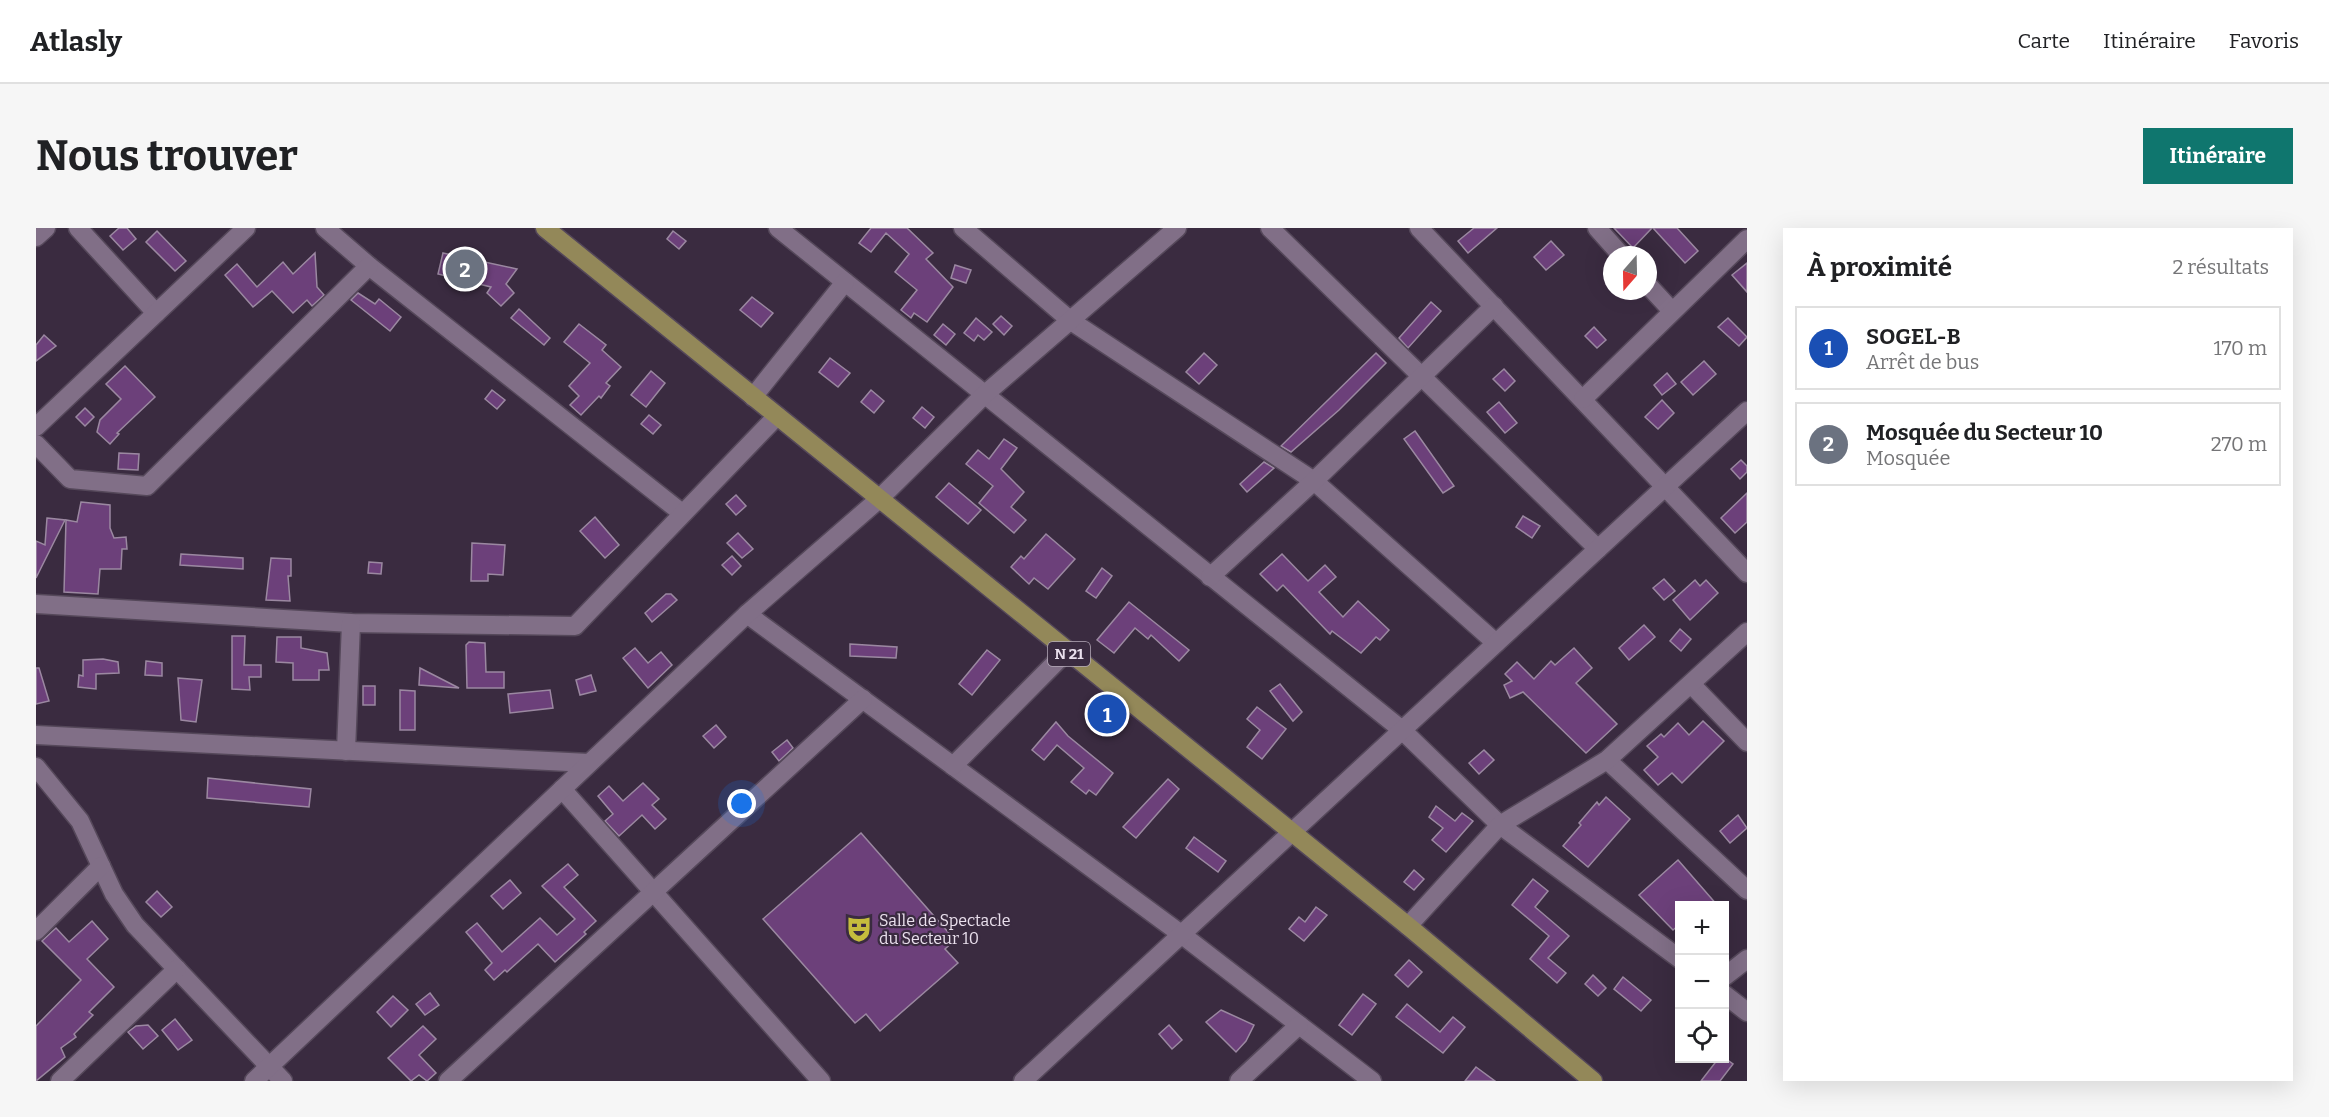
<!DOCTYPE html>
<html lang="fr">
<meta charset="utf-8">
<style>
body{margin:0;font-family:Bitter,serif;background:#f6f6f6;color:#202124}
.controls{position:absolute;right:18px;bottom:18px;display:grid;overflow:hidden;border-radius:0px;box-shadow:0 6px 24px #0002}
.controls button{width:54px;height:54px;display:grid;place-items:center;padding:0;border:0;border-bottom:2px solid #e0e0e0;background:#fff;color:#202124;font:30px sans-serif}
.compass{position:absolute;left:1567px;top:18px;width:54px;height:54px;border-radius:50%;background:#fff;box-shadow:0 6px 24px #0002;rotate:200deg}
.you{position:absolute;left:706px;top:576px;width:21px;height:21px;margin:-15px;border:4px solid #fff;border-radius:50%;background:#1a73e8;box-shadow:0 0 0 9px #1a73e833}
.badge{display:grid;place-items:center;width:39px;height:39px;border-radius:50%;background:#0f766e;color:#fff;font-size:20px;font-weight:700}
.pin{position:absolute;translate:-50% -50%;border:3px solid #fff;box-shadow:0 2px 6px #0006}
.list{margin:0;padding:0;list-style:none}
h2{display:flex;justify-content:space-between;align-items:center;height:78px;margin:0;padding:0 24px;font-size:26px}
h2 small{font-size:20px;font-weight:400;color:#757577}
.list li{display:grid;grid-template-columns:39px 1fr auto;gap:18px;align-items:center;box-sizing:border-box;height:84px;margin:0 12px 12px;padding:0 12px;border:2px solid #e0e0e0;border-radius:0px}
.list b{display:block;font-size:22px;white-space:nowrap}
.list p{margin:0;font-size:20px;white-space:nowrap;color:#757577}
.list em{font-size:20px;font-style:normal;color:#757577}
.icon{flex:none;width:33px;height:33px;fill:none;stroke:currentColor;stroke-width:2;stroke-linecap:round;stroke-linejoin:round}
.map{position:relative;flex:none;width:1711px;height:853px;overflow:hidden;border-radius:0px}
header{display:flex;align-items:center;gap:36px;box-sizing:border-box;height:84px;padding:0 30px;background:#fff;border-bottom:2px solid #e0e0e0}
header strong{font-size:28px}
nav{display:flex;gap:33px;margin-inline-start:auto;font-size:21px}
.intro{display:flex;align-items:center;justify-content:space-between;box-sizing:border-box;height:144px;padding:0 36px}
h1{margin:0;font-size:42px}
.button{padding:15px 27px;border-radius:0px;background:#0f766e;color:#fff;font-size:21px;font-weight:700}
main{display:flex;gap:36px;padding:0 36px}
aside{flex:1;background:#fff;border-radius:0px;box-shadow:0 6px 24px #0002}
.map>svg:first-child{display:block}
.building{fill:#6c407a;stroke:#9b88a1;stroke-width:1.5}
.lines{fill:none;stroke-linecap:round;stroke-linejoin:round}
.minor-casing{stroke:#55485a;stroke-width:21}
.major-casing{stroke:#55485a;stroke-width:21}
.minor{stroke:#816f87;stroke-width:18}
.major{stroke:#938859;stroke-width:18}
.labels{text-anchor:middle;stroke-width:4.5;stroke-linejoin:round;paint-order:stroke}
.shield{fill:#3a2b40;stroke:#b5aab9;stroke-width:1.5}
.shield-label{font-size:15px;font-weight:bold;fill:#eae0ed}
.poi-label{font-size:16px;fill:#eae0ed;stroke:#3a2b40;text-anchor:start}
</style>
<header>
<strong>Atlasly</strong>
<nav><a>Carte</a><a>Itinéraire</a><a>Favoris</a></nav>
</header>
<div class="intro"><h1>Nous trouver</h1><a class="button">Itinéraire</a></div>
<main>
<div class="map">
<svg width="1711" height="853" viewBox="0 0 1711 853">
<rect width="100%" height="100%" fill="#3a2b40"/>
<g class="building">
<path d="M83,0H91L100,11L87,22L74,8Z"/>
<path d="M835,0H871L897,25L890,31L917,59L891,94L878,85L875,90L865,82L881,62L859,44L873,26L850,5L835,24L823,15Z"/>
<path d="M1438,0H1461L1432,25L1422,13Z"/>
<path d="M1578,0H1616L1597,20Z"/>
<path d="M1617,0H1641L1662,23L1649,35Z"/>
<path d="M121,3L150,33L139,43L110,14Z"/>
<path d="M637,3L650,13L643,21L631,11Z"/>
<path d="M1515,13L1528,27L1510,42L1498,29Z"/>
<path d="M279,25L281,59L288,67L276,78L271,72L257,85L236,63L217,79L189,47L201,36L221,59L247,34L257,46Z"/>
<path d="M407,25L481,41L470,56L478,65L465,78L451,65L455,59L402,46Z"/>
<path d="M1711,35V64L1696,47Z"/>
<path d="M919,37L935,42L930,55L915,50Z"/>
<path d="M322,65L339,76L343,71L365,89L354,103L315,72Z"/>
<path d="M716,69L737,85L725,99L704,82Z"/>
<path d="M1395,74L1405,83L1372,120L1363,110Z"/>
<path d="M483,81L514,110L508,117L475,90Z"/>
<path d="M965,88L976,98L968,107L957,96Z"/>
<path d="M940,90L956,104L948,112L942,107L938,113L928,105Z"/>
<path d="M1692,90L1711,109L1703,118L1682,99Z"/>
<path d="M543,96L570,117L566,122L585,139L570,155L574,158L565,170L563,168L545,187L534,177L543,168L533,158L554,135L528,114Z"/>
<path d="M907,96L919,106L910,117L898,107Z"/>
<path d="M1558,99L1570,112L1561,120L1549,108Z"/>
<path d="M8,107L20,118L0,133V117Z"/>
<path d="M1168,125L1181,137L1163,156L1150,144Z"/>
<path d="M1340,125L1350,135L1303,182L1255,224L1245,218Z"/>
<path d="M794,130L814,145L802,159L783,144Z"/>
<path d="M1668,133L1680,146L1657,167L1645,154Z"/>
<path d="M89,138L119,169L81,205L83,206L74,216L61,204L64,192L85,171L70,156Z"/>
<path d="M1468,141L1479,153L1469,163L1457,151Z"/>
<path d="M615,143L629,155L610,179L595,167Z"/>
<path d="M1631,145L1640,156L1626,167L1618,157Z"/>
<path d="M456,162L469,172L461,181L449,171Z"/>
<path d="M835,162L848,173L838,185L825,174Z"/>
<path d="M1626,172L1638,185L1622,201L1609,189Z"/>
<path d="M1463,174L1481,195L1469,205L1451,184Z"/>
<path d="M886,179L898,189L889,200L877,190Z"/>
<path d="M49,180L58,189L49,198L40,189Z"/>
<path d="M613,187L625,197L617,206L605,196Z"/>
<path d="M1379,203L1418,258L1407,265L1368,211Z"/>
<path d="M968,211L981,220L965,241L988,264L975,279L990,292L978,305L943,275L957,258L930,236L942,222L953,231Z"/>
<path d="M83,225L103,226L102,242L82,241Z"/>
<path d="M1705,232L1711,238V244L1704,251L1695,241Z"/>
<path d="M1228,234L1238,240L1211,264L1204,256Z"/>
<path d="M913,255L945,282L932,296L900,269Z"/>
<path d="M1711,265V294L1699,305L1685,290Z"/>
<path d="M700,267L710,278L700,287L690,276Z"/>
<path d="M45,274L74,277V300L78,310L90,309L91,321H86L85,341H64L62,366L28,364L30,292L41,294Z"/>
<path d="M1487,288L1504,298L1496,310L1480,299Z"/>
<path d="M559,289L583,317L569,330L544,303Z"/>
<path d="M11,290L29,292L0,350V313L9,317Z"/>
<path d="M702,305L717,321L706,330L691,315Z"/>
<path d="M1010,306L1039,331L1012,361L998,350L993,356L975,339L985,328L988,331Z"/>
<path d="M436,315L469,317L467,347L452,346V353H435Z"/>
<path d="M145,326L207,330V341L144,337Z"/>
<path d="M1246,326L1272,353L1289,337L1300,349L1283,364L1307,389L1322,373L1353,402L1344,412L1340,409L1325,425L1296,403L1294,406L1247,357L1241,363L1224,346Z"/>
<path d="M696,328L705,338L696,347L686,337Z"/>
<path d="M235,330L255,331V348H252L254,373L230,372Z"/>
<path d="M333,334L346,335L345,346L332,345Z"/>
<path d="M1066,340L1076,348L1060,370L1050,363Z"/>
<path d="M1628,351L1639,363L1628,372L1617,360Z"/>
<path d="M1659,352L1664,358L1670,352L1682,365L1654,392L1637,372Z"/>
<path d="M630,366H635L641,372L616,394L609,385Z"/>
<path d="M1093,374L1153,422L1143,433L1115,407L1112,411L1099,400L1078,425L1061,412Z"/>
<path d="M1608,397L1619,409L1593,432L1583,420Z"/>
<path d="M1644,401L1655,411L1645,423L1634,413Z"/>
<path d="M196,408H209L208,437H225V449H213L214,462L196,461Z"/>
<path d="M241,409H265V420L291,425L293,442H283V452H257V435L240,434Z"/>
<path d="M433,414L449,415L450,444H468V460H431L430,417Z"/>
<path d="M814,416L861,419L860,430L814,428Z"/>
<path d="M599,420L612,435L625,424L636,437L612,460L587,430Z"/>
<path d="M1538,420L1556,440L1540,455L1581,496L1550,525L1487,464L1474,470L1468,457L1476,453L1469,446L1481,434L1498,451L1515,433L1519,437Z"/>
<path d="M951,422L964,432L936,467L923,456Z"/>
<path d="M67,431L82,434L83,445L60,446V461L42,459L43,447L47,448V432Z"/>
<path d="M110,433L126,435V448L109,447Z"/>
<path d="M0,440H3L13,473L0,476Z"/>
<path d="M384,440L423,460L383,457Z"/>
<path d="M555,447L560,463L544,467L540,452Z"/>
<path d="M142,450L166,452L160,494L145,492Z"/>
<path d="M1244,456L1266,484L1257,493L1234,463Z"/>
<rect x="327" y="458" width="12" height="19"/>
<path d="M364,462L379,463V502H364Z"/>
<path d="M514,462L517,480L474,485L472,466Z"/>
<path d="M1221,479L1250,501L1226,531L1211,519L1224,502L1211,491Z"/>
<path d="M1667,493L1688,513L1646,555L1636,545L1622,557L1608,542L1622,529L1611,518L1625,506L1628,509L1642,495L1653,507Z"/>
<path d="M1020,494L1032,508L1077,545L1060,567L1053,562L1050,566L1035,554L1048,540L1021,517L1008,532L996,522Z"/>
<path d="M680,497L690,509L678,520L667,508Z"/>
<path d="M751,512L757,520L743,533L736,524Z"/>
<path d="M1448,522L1458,532L1443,546L1433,535Z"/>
<path d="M172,550L275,561L273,579L171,570Z"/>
<path d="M1132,551L1143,561L1100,610L1087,599Z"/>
<path d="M607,555L623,571L616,577L630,591L619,601L606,587L583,608L569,593L577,586L562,568L573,558L587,573Z"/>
<path d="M1570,569L1594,591L1552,639L1527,618L1545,597L1543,595L1561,574L1563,577Z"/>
<path d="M1400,578L1419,593L1426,585L1437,593L1410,624L1396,612L1407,600L1393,589Z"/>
<path d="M1702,587L1711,600L1694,615L1684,603Z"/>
<path d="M825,605L919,712L909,721L922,735L844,803L830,786L819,795L727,691Z"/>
<path d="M1158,609L1190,633L1182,644L1150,620Z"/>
<path d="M1642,632L1682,678H1644V696L1637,702L1603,667Z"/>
<path d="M532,636L542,647L528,659L560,693L548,704L550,706L519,734L502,716L471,744L469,742L458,752L449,742L456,735L430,704L441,695L466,724L504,690L521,707L539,691L506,658Z"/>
<path d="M1378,642L1388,651L1378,662L1368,654Z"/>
<path d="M1497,651L1512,663L1499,679L1533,708L1512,730L1530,745L1521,755L1494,731L1513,708L1476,677Z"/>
<path d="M474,652L485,665L467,681L455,668Z"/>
<path d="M121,663L136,679L125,689L110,674Z"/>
<path d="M1280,679L1291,687L1268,713L1253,701L1263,689L1269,694Z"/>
<path d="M56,693L72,711L51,731L78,759L53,784L57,787L38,806L40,809L25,820L29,829L0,853V798L45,752L6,713L20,700L33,714Z"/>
<path d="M1373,732L1386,744L1372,759L1359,747Z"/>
<path d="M1557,747L1570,760L1562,768L1549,756Z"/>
<path d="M1587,749L1615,772L1605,783L1578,761Z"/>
<path d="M394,765L403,777L389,787L380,776Z"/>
<path d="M1327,766L1340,776L1316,807L1303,797Z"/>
<path d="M357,768L372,782L355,799L341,784Z"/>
<path d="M1371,776L1404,804L1417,789L1429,799L1407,825L1360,789Z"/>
<path d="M1185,782L1218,797L1210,813L1200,824L1170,794Z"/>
<path d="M139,791L156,812L142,822L126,802Z"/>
<path d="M112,797L122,808L107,821L92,804L100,798Z"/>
<path d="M1133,797L1146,812L1136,821L1123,806Z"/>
<path d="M387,798L400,811L383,827L400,845L391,853L383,847L375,853L352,830Z"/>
<path d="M1682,831H1690L1697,836L1684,853H1665Z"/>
<path d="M1440,839L1459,853H1429Z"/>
</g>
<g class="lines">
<defs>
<g id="minor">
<path d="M42,0L120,85"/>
<path d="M289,0L333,38L646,285"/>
<path d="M742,0L1366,502L1464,597L1644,731"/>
<path d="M927,0L1035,93L1278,253L1460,415"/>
<path d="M1234,0L1562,321"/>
<path d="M1383,0L1711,345"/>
<path d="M1561,0L1585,27"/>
<path d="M0,9L10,0"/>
<path d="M1612,57L1636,83"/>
<path d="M717,169L809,54"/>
<path d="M1547,171L1711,11"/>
<path d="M0,199L210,0"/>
<path d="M0,216L34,251L111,258L333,38"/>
<path d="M1174,349L1278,253L1458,78"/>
<path d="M0,376L315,395L539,398L741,188"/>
<path d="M711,386L1145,706L1336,853"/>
<path d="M1655,456L1711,514"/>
<path d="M0,507L553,535"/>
<path d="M310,523L315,395"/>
<path d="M1571,532L1711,662"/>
<path d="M917,538L1030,424"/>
<path d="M0,539L44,593L78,666L99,697L247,853"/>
<path d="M526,561L785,853"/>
<path d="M1372,698L1464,597L1571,532L1711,404"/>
<path d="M0,703L65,638"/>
<path d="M1688,749L1711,731"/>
<path d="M1688,766L1711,784"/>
<path d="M24,853L141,741"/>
<path d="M218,853L711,386L842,272L948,167L1141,0"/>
<path d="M412,853L827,471"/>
<path d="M987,853L1711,183"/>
<path d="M1203,853L1263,797"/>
</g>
<path id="major" d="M509,0L1372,698L1557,853"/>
</defs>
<use href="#minor" class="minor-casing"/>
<use href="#major" class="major-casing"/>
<use href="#minor" class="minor"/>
<use href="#major" class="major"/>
</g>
<defs>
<symbol id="theatre-bare" viewBox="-9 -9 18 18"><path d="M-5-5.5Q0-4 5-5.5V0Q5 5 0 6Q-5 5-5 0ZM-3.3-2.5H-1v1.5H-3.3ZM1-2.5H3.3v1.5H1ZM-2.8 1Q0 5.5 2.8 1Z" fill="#c5bc3d" stroke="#3a2b40" stroke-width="2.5" paint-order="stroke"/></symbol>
</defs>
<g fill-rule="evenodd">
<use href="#theatre-bare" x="804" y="682" width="38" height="38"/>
</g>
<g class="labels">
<rect class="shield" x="1012" y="414" width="42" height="24" rx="4.5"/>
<g class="shield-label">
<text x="1033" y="431">N 21</text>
</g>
<g class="poi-label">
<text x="843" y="698">Salle de Spectacle<tspan x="843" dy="18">du Secteur 10</tspan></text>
</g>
</g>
</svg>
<div class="controls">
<button>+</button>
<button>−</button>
<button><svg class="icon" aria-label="locate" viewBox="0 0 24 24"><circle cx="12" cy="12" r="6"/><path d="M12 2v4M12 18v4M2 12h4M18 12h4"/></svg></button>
</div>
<svg class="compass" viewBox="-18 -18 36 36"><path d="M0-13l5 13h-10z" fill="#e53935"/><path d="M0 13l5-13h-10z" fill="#757577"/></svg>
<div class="you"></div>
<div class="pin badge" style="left:1071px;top:486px;background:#1a4fb4">1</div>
<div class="pin badge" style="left:429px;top:41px;background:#6b7280">2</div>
</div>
<aside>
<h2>À proximité<small>2 résultats</small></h2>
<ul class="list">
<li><span class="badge" style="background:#1a4fb4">1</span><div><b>SOGEL-B</b><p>Arrêt de bus</p></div><em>170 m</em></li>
<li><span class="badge" style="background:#6b7280">2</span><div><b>Mosquée du Secteur 10</b><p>Mosquée</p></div><em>270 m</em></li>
</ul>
</aside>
</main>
